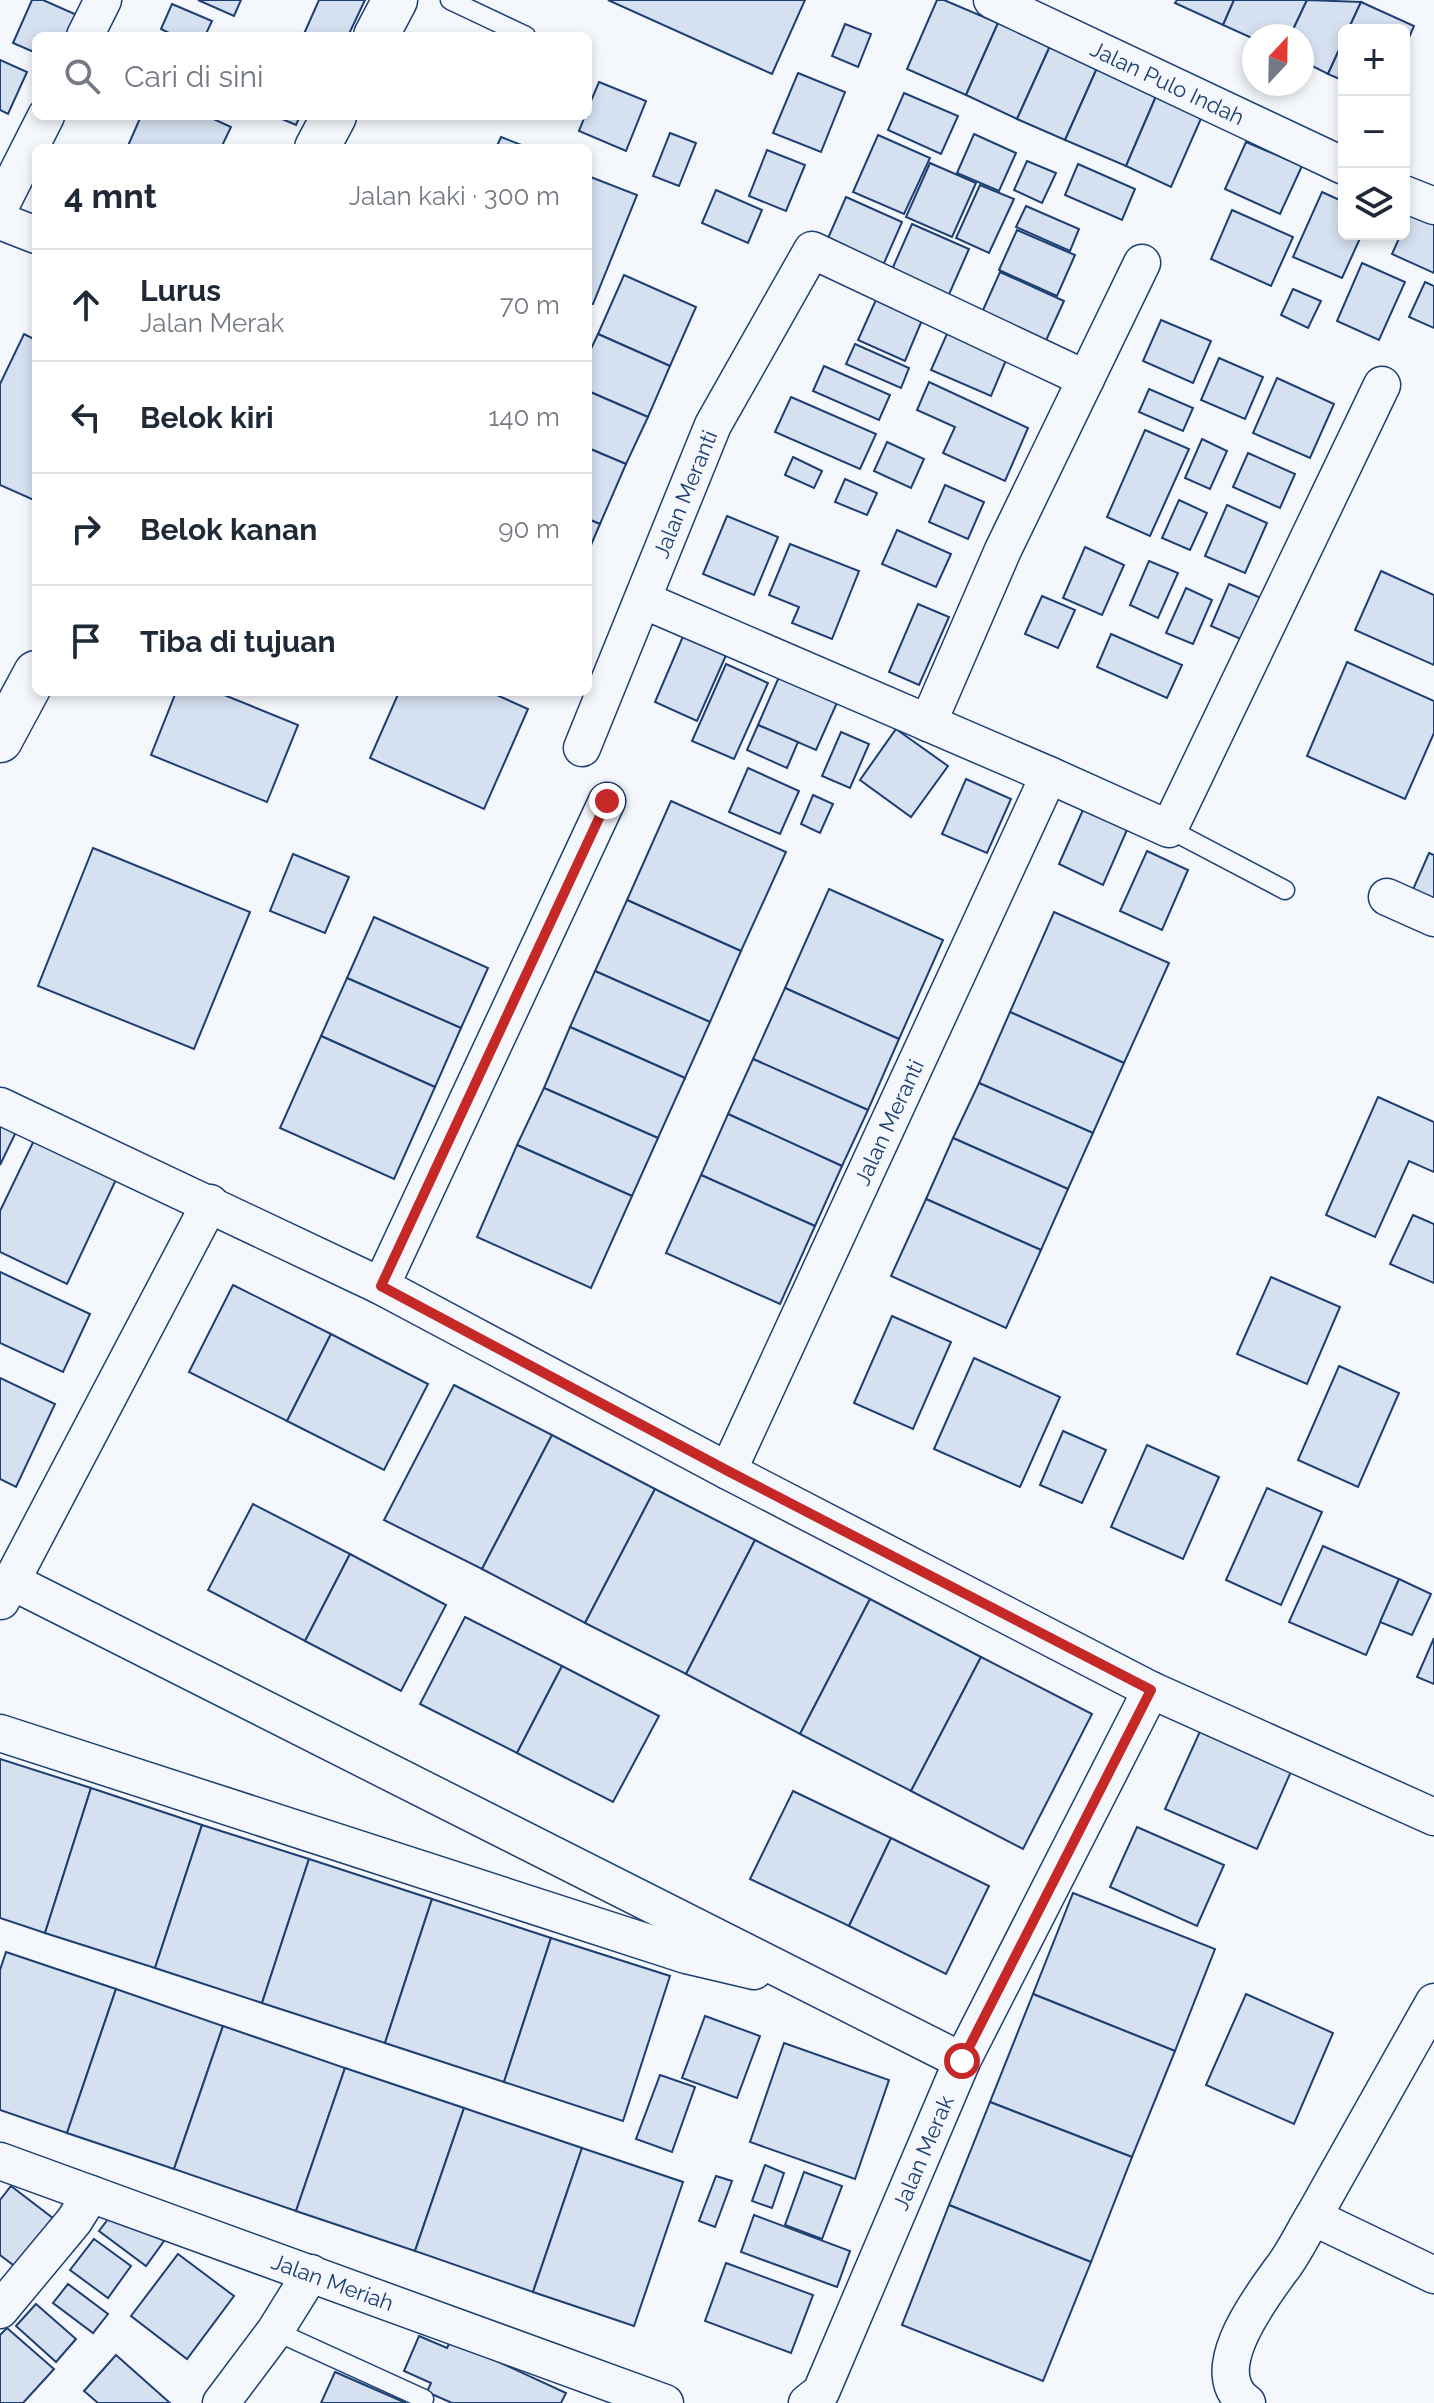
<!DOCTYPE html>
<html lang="id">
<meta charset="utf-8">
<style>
body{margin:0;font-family:Raleway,sans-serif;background:#f2f2f3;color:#1f2937}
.controls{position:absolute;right:24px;top:24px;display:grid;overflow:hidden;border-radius:12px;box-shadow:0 4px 12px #0003}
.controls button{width:72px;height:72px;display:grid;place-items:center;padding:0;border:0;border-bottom:2px solid #e0e1e3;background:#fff;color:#1f2937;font:40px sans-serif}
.compass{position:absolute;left:1242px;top:24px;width:72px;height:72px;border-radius:50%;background:#fff;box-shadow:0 4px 12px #0003;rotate:22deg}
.stop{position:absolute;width:24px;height:24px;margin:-18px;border:6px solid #c62828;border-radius:50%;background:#fff}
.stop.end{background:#c62828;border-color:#fff;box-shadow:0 2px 8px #0008}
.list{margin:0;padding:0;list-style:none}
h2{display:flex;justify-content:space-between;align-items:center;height:104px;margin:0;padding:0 32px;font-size:34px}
h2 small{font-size:26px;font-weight:400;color:#747a83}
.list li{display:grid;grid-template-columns:52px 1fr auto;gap:24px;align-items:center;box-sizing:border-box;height:112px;padding:0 32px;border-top:2px solid #e0e1e3}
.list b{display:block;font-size:30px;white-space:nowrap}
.list p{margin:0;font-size:26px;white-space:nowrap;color:#747a83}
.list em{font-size:26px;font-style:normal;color:#747a83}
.icon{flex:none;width:44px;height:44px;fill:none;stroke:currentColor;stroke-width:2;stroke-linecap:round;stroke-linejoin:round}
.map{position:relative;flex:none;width:1434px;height:2403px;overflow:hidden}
.search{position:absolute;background:#fff;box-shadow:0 4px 12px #0003;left:32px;top:32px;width:560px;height:88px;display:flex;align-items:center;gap:20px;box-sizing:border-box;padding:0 28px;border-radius:12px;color:#747a83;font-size:30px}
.panel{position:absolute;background:#fff;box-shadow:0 4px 12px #0003;left:32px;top:144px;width:560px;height:552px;border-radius:12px}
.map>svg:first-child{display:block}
.building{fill:#d5e0f0;stroke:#1d3f73;stroke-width:2}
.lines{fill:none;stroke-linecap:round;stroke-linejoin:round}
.service-casing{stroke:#1d3f73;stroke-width:21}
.minor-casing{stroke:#1d3f73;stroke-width:39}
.tertiary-casing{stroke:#1d3f73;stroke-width:47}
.service{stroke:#f4f7fb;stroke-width:18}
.minor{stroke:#f4f7fb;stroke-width:36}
.tertiary{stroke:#f4f7fb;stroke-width:44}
.route{stroke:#c62828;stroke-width:10}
.labels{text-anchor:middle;stroke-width:6;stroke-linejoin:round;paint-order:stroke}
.street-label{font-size:22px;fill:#1d3f73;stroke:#f4f7fb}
</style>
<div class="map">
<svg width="1434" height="2403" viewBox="0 0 1434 2403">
<rect width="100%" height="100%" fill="#f4f7fb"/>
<g class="building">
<path d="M32,0H43L86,19L78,36H36V53L13,43Z"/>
<path d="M198,0H241L234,16Z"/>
<path d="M319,0H365L348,36H303Z"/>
<path d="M608,0H805L772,74Z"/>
<path d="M937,0H944L998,23L966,95L907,69Z"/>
<path d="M1177,0H1234L1223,25L1175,3Z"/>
<path d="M1234,0H1307L1290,36H1254V39L1223,25Z"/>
<path d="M1307,0L1361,2L1348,30H1344V39L1328,74L1302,61V36H1290Z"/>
<path d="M1361,2L1414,26L1404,49V30H1348Z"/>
<path d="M172,4L212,21L205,36H175L161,29Z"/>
<path d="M998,23L1050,46L1017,119L966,95Z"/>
<path d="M845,24L871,34L858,67L832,56Z"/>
<path d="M1344,39V81L1328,74Z"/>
<path d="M1050,46L1097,68L1065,140L1017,119Z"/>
<path d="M0,60L27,72L8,114L0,110Z"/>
<path d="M1097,68L1157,94L1126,166L1065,140Z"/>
<path d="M798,73L845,92L821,152L773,133Z"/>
<path d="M599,82L646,101L626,151L579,131L585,116H588V108Z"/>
<path d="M904,93L958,116L941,154L888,130Z"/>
<path d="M1157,94L1203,114L1171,187L1126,166Z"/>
<path d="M141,116H207L231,127L221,148H127Z"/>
<path d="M275,116H300L296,125Z"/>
<path d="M670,133L696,143L679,186L653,176Z"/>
<path d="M974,134L1016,153L999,191L957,173Z"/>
<path d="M878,135L930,158L904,214L853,192Z"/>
<path d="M501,137L529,148H496Z"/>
<path d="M1246,142L1302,166L1280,214L1225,189Z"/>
<path d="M767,150L805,165L786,211L749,196Z"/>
<path d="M1027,161L1056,173L1042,203L1014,190Z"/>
<path d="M930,163L976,183L952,237L906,217Z"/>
<path d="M1078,164L1135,189L1122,220L1065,195Z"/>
<path d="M588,176L637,195L593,304L588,302Z"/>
<path d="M980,185L1014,199L989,253L956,238Z"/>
<path d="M716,190L762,210L748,243L702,223Z"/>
<path d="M1322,192L1344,202V234H1362L1342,278L1293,257Z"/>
<path d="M846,197L902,222L881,270L825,245Z"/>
<path d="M1026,206L1079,229L1070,251L1016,227Z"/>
<path d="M1411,209L1434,220V273L1392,254L1401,234H1404V226Z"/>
<path d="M1232,210L1293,237L1271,286L1211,259Z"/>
<path d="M912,224L969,249L947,299L890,274Z"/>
<path d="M1017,230L1075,255L1057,296L999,270Z"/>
<path d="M1362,263L1405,282L1379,340L1337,321Z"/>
<path d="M1000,272L1064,301L1043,347L979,319Z"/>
<path d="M624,275L696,307L670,366L598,334Z"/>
<path d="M1425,282L1434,286V328L1409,317Z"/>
<path d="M1293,289L1321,301L1308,328L1281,315Z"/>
<path d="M879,293L925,313L905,361L858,340Z"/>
<path d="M1161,320L1211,341L1193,383L1143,361Z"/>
<path d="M950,327L1009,353L991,396L931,370Z"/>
<path d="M24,334L36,340V501L0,485V384Z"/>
<path d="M598,334L670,366L648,417L588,391V355Z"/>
<path d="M855,344L909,368L901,388L846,364Z"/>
<path d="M1219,358L1263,377L1245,419L1201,400Z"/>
<path d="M824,366L890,395L879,420L813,391Z"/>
<path d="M1277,378L1334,404L1310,458L1253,433Z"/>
<path d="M929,382L1028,428L1005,481L943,453L955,427L917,410Z"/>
<path d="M1149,389L1193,408L1183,431L1139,412Z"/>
<path d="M588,391L648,417L626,464L588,448Z"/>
<path d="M791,397L876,434L860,469L775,432Z"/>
<path d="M1145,430L1189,449L1150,536L1107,517Z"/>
<path d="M1202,439L1227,451L1210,489L1185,478Z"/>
<path d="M887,442L924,459L911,488L874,471Z"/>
<path d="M588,448L626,464L600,524L588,519Z"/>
<path d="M1248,453L1295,474L1280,508L1233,487Z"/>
<path d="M793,457L822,471L814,488L785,475Z"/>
<path d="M845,479L877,493L867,515L835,502Z"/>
<path d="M945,485L984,502L968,539L929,522Z"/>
<path d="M1179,500L1207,513L1190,550L1162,538Z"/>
<path d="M1227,505L1267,523L1245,573L1205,556Z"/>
<path d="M727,516L778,537L754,595L703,574Z"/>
<path d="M588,519L600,524L588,552Z"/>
<path d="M897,530L951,554L936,587L882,564Z"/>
<path d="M790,544L859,571L832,639L792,623L799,607L769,595Z"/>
<path d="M1085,547L1124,565L1102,615L1063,598Z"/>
<path d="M1149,561L1178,573L1158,618L1130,605Z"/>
<path d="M1381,571L1434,595V665L1355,630Z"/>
<path d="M1229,584L1261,598L1243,640L1211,626Z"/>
<path d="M1186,588L1212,600L1193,644L1166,633Z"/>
<path d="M1042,596L1075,610L1058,648L1025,634Z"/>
<path d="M918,604L949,617L919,685L889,672Z"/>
<path d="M684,634L727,653L697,721L655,702Z"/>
<path d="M1111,634L1182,665L1167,698L1097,667Z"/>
<path d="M1347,662L1434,701V733L1405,799L1307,756Z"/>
<path d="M726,664L768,683L734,759L692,741Z"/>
<path d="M782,670L840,696L816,750L758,725Z"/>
<path d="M176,692H217L298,725L267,802L151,755Z"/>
<path d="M399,692H490L528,709L484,809L370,758Z"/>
<path d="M758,725L798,742L787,768L747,750Z"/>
<path d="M896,729L948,766L911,817L860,780Z"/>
<path d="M841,732L869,744L850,788L822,776Z"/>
<path d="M748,768L799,791L780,834L729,812Z"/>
<path d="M966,779L1011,799L987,853L942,834Z"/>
<path d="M813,795L833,804L820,833L801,824Z"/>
<path d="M671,801L786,852L741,951L627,900Z"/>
<path d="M1086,803L1130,823L1103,885L1059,864Z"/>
<path d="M93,848L250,912L194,1049L38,986Z"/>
<path d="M1147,851L1188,870L1162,930L1120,911Z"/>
<path d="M1429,853L1434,855V904L1411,894Z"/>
<path d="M293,854L349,877L325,933L270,911Z"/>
<path d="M829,889L943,940L899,1039L785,988Z"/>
<path d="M627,900L741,951L710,1022L595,971Z"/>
<path d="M1054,912L1169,963L1124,1063L1010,1012Z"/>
<path d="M374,917L488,968L461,1028L347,978Z"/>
<path d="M595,971L710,1022L685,1078L570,1027Z"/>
<path d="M347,978L461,1028L435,1087L321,1036Z"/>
<path d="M785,988L899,1039L868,1110L753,1059Z"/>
<path d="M1010,1012L1124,1063L1093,1133L979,1083Z"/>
<path d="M570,1027L685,1078L658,1138L544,1088Z"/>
<path d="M321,1036L435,1087L394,1179L280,1128Z"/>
<path d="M753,1059L868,1110L842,1166L728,1114Z"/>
<path d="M979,1083L1093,1133L1068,1189L953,1138Z"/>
<path d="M544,1088L658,1138L632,1196L517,1145Z"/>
<path d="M1378,1097L1434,1122V1172L1409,1161L1375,1237L1326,1215Z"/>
<path d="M728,1114L842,1166L815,1226L701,1175Z"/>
<path d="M0,1125L16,1132L0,1165Z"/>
<path d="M39,1130L121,1169L67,1284L0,1252V1211Z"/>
<path d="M953,1138L1068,1189L1041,1250L926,1199Z"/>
<path d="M517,1145L632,1196L591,1288L477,1237Z"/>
<path d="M701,1175L815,1226L780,1304L666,1253Z"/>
<path d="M926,1199L1041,1250L1006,1328L891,1276Z"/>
<path d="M1413,1215L1434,1224V1283L1390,1264Z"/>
<path d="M0,1272L90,1314L63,1372L0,1343Z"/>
<path d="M1271,1277L1340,1307L1307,1384L1237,1354Z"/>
<path d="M233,1285L331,1334L287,1421L189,1372Z"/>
<path d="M892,1316L951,1342L913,1429L854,1403Z"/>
<path d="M331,1334L428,1384L384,1470L287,1421Z"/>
<path d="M974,1358L1060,1397L1020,1487L934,1449Z"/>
<path d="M1339,1366L1399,1393L1358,1487L1298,1460Z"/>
<path d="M0,1378L55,1404L16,1487L0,1479Z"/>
<path d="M454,1385L552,1435L482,1569L384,1520Z"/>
<path d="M1063,1431L1106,1450L1082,1503L1040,1485Z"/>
<path d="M552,1435L655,1489L585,1623L482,1569Z"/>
<path d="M1147,1445L1219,1477L1183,1559L1111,1527Z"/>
<path d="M1267,1488L1322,1512L1281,1605L1226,1580Z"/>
<path d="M655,1489L755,1540L686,1674L585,1623Z"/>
<path d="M253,1504L350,1554L305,1641L208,1590Z"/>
<path d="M755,1540L870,1599L800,1734L686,1674Z"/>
<path d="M1323,1546L1399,1579L1366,1655L1289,1622Z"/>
<path d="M350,1554L446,1605L401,1691L305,1641Z"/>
<path d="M1399,1579L1431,1594L1412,1635L1380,1622Z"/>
<path d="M870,1599L981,1657L911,1791L800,1734Z"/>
<path d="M465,1617L562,1666L517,1753L420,1704Z"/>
<path d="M1434,1638V1684L1417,1677Z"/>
<path d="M981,1657L1092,1714L1023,1849L911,1791Z"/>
<path d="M562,1666L659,1716L613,1802L517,1753Z"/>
<path d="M1202,1727L1293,1767L1257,1849L1165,1809Z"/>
<path d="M0,1759L91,1788L45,1933L0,1918Z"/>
<path d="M91,1788L202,1825L155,1968L45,1933Z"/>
<path d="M793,1791L891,1838L849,1926L750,1879Z"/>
<path d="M202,1825L309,1859L262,2003L155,1968Z"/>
<path d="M1137,1827L1224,1865L1197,1926L1110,1887Z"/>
<path d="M891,1838L989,1886L946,1974L849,1926Z"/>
<path d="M309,1859L432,1899L385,2043L262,2003Z"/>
<path d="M1073,1893L1215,1949L1175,2051L1033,1994Z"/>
<path d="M432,1899L551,1938L504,2082L385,2043Z"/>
<path d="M551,1938L670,1976L623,2121L504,2082Z"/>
<path d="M6,1952L116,1989L67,2133L0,2110V1970Z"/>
<path d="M116,1989L223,2026L174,2169L67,2133Z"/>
<path d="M1033,1994L1175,2051L1132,2157L990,2102Z"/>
<path d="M1246,1994L1333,2033L1294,2124L1206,2085Z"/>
<path d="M705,2016L760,2036L737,2098L682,2078Z"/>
<path d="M223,2026L345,2068L296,2211L174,2169Z"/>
<path d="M784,2043L889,2080L855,2179L750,2142Z"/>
<path d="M345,2068L464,2108L415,2251L296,2211Z"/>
<path d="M660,2075L695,2087L672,2152L636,2139Z"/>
<path d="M990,2102L1132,2157L1091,2262L949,2205Z"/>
<path d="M464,2108L582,2148L533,2292L415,2251Z"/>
<path d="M582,2148L683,2182L634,2326L533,2292Z"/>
<path d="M765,2165L784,2173L772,2208L752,2201Z"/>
<path d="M804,2172L842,2186L822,2239L785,2225Z"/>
<path d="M716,2176L732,2181L715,2227L699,2221Z"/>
<path d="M11,2186L58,2222L21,2271L0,2255V2200Z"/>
<path d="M949,2205L1091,2262L1043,2381L902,2325Z"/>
<path d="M118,2206L164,2241L146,2266L99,2231Z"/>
<path d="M754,2215L850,2251L837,2287L741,2252Z"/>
<path d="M94,2239L131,2266L108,2298L70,2270Z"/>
<path d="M178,2254L234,2296L187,2359L131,2316Z"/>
<path d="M726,2263L813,2295L791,2353L705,2321Z"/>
<path d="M68,2284L108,2314L93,2333L53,2303Z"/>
<path d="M36,2304L76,2339L56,2362L16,2326Z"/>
<path d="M7,2328L54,2369L23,2403H0V2335Z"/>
<path d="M419,2336L447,2348L451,2340L566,2393L561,2403H452L427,2392L431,2383L404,2371Z"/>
<path d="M116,2355L170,2403H98L84,2391Z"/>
<path d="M335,2372L406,2403H321Z"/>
</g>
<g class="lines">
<defs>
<g id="service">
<path d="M450,0L526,36"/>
<path d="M1169,829L1285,890"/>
<path d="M275,2331L424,2399"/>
</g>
<g id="minor">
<path id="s1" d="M992,0L1344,166"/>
<path d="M85,36L103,0"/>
<path d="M1404,194L1434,206"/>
<path d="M0,207L46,116"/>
<path d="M0,221L36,235"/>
<path d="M643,600L1049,775L1169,829L1382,385"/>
<path d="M928,723L1003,550L1142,263"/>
<path id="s2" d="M582,748L713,425L812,250L1086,379"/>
<path d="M1387,897L1434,918"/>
<path d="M0,1106L381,1286L728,1471L1151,1690L1434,1817"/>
<path d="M381,1286L607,801"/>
<path id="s3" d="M728,1471L1049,775"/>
<path d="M11,1581L962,2061"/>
<path d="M1,1601L210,1203"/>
<path d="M0,1733L686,1955L754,1971"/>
<path d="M1434,2002L1313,2217L1434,2275"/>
<path id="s4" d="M0,2161L665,2403"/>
<path d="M0,2310L74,2221L91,2194"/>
<path d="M221,2403L275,2331L311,2273"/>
<path id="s5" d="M807,2403L821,2392L962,2061L1151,1690"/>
<path d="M1247,2403C1203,2374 1259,2300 1280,2271C1293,2255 1302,2235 1313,2217"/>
</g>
<g id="tertiary">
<path d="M376,36L395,0"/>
<path d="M317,148L334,116"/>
<path d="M0,740L36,673"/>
</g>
</defs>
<use href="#service" class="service-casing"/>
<use href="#minor" class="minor-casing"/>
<use href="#tertiary" class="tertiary-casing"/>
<use href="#service" class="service"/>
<use href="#minor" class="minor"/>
<use href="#tertiary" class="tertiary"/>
</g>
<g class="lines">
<path class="route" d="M607,801L381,1286L728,1471L1151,1690L962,2061"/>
</g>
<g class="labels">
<g class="street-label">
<text dy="8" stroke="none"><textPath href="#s1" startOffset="194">Jalan Pulo Indah</textPath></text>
<text dy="8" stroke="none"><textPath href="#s2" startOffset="274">Jalan Meranti</textPath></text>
<text dy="8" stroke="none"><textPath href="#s3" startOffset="384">Jalan Meranti</textPath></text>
<text dy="8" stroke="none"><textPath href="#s5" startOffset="278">Jalan Merak</textPath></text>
<text dy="8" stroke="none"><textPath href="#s4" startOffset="354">Jalan Meriah</textPath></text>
</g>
</g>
</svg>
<div class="controls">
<button>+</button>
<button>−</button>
<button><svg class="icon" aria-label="layers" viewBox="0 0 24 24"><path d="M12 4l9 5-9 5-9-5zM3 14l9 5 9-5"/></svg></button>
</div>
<svg class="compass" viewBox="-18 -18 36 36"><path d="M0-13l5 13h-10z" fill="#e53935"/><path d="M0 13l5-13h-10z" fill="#747a83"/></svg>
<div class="stop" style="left:962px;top:2061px"></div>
<div class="stop end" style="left:607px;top:801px"></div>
<div class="search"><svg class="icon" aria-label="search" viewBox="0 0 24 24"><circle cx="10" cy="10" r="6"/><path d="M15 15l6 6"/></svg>Cari di sini</div>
<section class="panel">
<h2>4 mnt<small>Jalan kaki · 300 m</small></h2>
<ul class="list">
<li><svg class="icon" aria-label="ahead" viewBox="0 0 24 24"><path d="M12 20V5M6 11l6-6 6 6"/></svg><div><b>Lurus</b><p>Jalan Merak</p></div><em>70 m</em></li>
<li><svg class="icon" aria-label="left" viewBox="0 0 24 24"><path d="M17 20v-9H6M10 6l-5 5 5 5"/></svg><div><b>Belok kiri</b></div><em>140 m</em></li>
<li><svg class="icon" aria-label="right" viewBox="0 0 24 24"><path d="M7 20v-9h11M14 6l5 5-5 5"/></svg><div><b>Belok kanan</b></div><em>90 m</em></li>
<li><svg class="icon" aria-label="arrive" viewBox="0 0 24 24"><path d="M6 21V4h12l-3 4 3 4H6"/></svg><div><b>Tiba di tujuan</b></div></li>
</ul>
</section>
</div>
